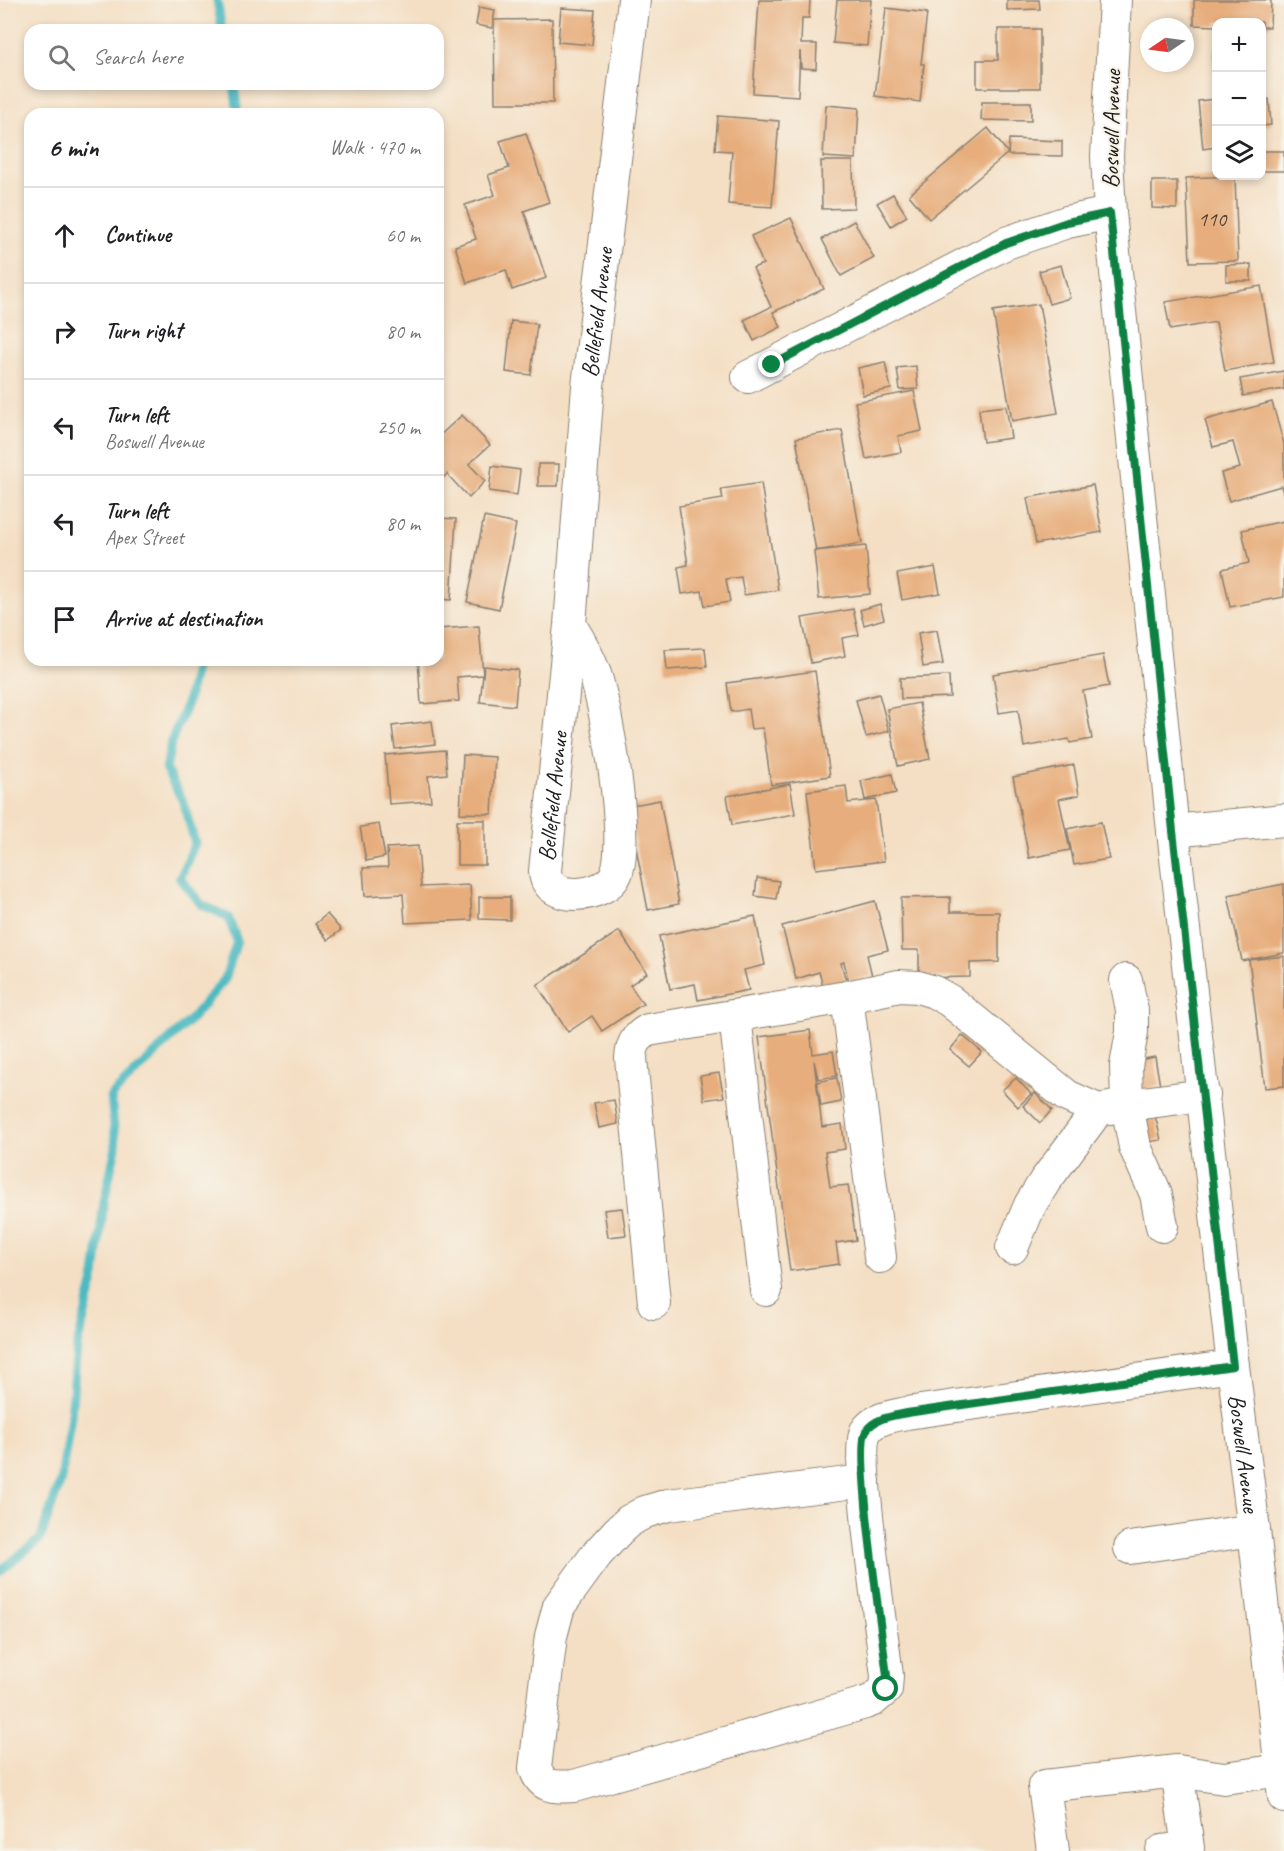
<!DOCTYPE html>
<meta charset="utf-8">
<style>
body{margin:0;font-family:Caveat,sans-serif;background:#f6f6f6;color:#202124}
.controls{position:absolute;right:18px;top:18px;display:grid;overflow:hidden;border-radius:12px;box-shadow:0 3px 9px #0003}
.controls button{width:54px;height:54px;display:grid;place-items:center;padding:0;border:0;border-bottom:2px solid #e0e0e0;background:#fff;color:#202124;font:30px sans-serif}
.compass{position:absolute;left:1140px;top:18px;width:54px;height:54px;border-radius:50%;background:#fff;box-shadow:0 3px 9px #0003;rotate:257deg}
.stop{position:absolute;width:18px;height:18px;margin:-14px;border:4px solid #0b8043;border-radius:50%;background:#fff}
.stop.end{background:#0b8043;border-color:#fff;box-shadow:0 2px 6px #0008}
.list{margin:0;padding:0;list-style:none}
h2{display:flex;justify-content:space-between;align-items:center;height:78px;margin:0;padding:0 24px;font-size:26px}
h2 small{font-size:20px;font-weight:400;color:#757577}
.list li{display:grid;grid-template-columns:39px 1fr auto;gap:18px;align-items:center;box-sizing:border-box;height:96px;padding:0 24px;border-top:2px solid #e0e0e0}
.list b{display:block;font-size:22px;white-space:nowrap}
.list p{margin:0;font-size:20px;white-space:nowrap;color:#757577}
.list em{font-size:20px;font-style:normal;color:#757577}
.icon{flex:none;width:33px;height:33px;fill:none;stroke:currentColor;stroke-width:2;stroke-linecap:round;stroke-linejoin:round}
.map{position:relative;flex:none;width:1284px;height:1851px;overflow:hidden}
.search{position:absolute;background:#fff;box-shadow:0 3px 9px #0003;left:24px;top:24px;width:420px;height:66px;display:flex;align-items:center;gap:15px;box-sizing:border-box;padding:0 21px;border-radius:18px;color:#757577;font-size:22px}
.panel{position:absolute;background:#fff;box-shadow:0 3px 9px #0003;left:24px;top:108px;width:420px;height:558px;border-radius:18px}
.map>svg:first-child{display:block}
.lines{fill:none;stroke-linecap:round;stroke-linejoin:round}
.stream{stroke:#4bbac1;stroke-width:9}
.building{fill:#e7ad7b}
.minor-casing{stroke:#887e70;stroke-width:34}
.minor{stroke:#fff;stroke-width:32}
.route{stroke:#0b8043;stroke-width:8}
.labels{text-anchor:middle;stroke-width:4.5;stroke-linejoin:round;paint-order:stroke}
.number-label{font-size:21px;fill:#4f4034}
.street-label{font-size:24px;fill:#1c1c1c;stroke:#f7f3e8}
</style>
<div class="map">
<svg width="1284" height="1851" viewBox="0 0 1284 1851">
<rect width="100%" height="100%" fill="#f7f3e8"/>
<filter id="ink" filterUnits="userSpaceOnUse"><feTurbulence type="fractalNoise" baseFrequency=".0167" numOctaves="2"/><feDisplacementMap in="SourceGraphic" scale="12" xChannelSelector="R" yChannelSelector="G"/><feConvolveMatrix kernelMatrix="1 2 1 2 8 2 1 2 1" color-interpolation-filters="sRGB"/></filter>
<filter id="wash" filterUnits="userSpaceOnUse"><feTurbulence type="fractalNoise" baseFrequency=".008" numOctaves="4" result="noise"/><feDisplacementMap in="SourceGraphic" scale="24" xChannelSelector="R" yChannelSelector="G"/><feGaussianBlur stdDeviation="1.35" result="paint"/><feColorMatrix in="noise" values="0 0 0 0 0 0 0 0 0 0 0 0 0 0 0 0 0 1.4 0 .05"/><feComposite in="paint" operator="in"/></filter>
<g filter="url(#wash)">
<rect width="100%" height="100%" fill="#f4dfc4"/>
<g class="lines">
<g class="stream">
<path d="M217,0L222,30"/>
<path d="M234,84L238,114"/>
<path d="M0,1571L40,1539L61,1480L71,1416L77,1346L95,1276L104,1202L116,1147L111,1096L192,1018L225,979L237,941L228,917L201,904L180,878L195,843L183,801L166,770L171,742L187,703L197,660"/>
</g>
</g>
<g id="blocks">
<g class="building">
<path d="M759,0H810L809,18H802L801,44H817L816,69L801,68L800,51L798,96L753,93Z"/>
<path d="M837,0H871L867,46L833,43Z"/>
<path d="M1007,0H1039L1040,9L1007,10Z"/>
<path d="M1194,0H1271L1270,27H1262V22H1216V26L1194,25Z"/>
<path d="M479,7L495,10L492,28L476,25Z"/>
<path d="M561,8L595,10L592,45L558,42Z"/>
<path d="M886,8L927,13L921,64H924L920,102L875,96Z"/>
<path d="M552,19L553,103H495L494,20Z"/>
<path d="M998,29H1040V88H977V60H998Z"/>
<path d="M1213,54H1216V76H1215Z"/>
<path d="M1216,99V147L1203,149L1198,101Z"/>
<path d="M1269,99L1271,125L1262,126V100Z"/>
<path d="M982,102H1031V121L981,120Z"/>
<path d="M826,105L859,108L856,159L823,157Z"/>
<path d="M718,116L779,121L772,207L728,204L732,151L715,150Z"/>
<path d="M988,128L1008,153L929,219L909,195Z"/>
<path d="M526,133L549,202L524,211L546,278L512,290L506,270L467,283L455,246L476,239L465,205L495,195L488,175L509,168L500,141Z"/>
<path d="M1009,139L1062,141V156L1008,155Z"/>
<rect x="1262" y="151" width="22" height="20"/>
<path d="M821,161H853L854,208L822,209Z"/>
<path d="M1235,176L1238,261L1190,262L1186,178Z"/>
<path d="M1152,181H1177V209L1152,208Z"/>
<path d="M893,194L907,216L891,226L877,203Z"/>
<path d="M791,218L824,289L773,312L781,327L754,341L744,320L771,307L753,268L763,264L751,236Z"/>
<path d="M854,221L874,258L841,276L822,239Z"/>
<path d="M1251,264V281H1226V265Z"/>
<path d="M1061,265L1070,298L1049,304L1039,271Z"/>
<path d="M1261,286L1274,362L1225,371L1216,322L1170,330L1165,302Z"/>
<path d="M1039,304L1058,413L1012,421L993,311Z"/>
<path d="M511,321L537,324L531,375L506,372Z"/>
<path d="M885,362L891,389L863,395L858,368Z"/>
<path d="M916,366L918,389L900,390L897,368Z"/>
<path d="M1284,371V389L1243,396L1240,379Z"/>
<path d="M914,391L922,431L898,436L901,452L866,459L855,402Z"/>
<path d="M1272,402L1284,444V496L1281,486L1229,501L1221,473L1240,468L1233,442L1213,447L1205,420Z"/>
<path d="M1006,406L1011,438L983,442L979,409Z"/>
<path d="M462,415L490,445L469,464L485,481L469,498L447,474L438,483V437Z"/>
<path d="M842,430L862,543L816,551L796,438Z"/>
<path d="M538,464H559L558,486H538Z"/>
<path d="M492,466L520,470L517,495L489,491Z"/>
<path d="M761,483L778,590L744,595L741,577L726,579L730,602L705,606L702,591L682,594L678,567L688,565L679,506L723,499L721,489Z"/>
<path d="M1093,485L1102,532L1036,544L1027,498Z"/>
<path d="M484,517L516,524L499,609L467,602Z"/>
<path d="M438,518L456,519L451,600L438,599Z"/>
<path d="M1284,521V597L1230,607L1222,569L1249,563L1242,530Z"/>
<path d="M866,546L870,594L819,599L814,551Z"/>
<path d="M935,567L940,593L902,600L897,574Z"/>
<path d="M880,604L884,619L864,625L860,610Z"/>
<path d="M853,609L859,635L842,638L845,656L811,663L802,618Z"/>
<path d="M479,626L483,675L457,677L459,701L421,704L418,660H438V629Z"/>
<path d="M937,630L943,664L923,667L918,633Z"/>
<path d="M705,648L707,667L667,670L665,650Z"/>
<path d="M1103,655L1109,686L1083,691L1092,739L1070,743L1069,739L1024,747L1018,710L999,713L993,674Z"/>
<path d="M484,666L518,670L515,706L480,702Z"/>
<path d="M815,671L830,776L771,785L763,728L751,729L748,709L731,712L727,683Z"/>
<path d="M949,676L950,697L901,699L900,678Z"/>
<path d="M879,694L889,731L866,737L856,700Z"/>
<path d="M919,703L930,759L898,766L887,709Z"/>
<path d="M432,721L435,744L395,749L392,726Z"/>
<path d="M445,750L447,774L428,776L431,801L389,804L385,755Z"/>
<path d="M463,755L495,757L492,814L460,813Z"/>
<path d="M1074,765L1079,795L1059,799L1070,850L1029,858L1013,777Z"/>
<path d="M892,774L896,793L865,800L861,781Z"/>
<path d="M790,784L795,814L732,825L727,796Z"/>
<path d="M846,786L848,803L876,800L884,861L816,869L807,791Z"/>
<path d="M660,800L679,904L648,910L628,806Z"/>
<rect x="457" y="820" width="28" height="45"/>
<path d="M1101,822L1109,859L1074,865L1067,829Z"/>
<path d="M379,824L385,857L366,861L360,827Z"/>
<path d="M418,846L421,887L470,885L472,920L405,923L403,894L365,896L363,868L388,867L387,848Z"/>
<path d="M757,878L779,881L776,899L755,896Z"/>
<path d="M1284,884V953L1242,961L1228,895Z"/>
<path d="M479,897H510V920L479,919Z"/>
<path d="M950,897V912H999V962L970,963V977L919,978V950H902L901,898Z"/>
<path d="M875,901L888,950L867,955L872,976L849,982L844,962L841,963L847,984L824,990L819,972L796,979L782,926Z"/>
<path d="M327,914L341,930L328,940L315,924Z"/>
<path d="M755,916L765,965L744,970L749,990L698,1000L695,984L670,989L659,936Z"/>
<path d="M619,931L647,973L630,985L643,1004L602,1031L592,1016L568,1032L537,985Z"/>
<path d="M1284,956V1086L1265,1088L1249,960Z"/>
<path d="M810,1030L813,1054L833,1051L837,1076L818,1079L814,1061L822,1127L842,1124L845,1149L825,1152L830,1187L848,1185L856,1240L836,1243L839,1264L790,1271L759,1037Z"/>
<path d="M962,1035L982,1052L969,1066L950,1050Z"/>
<path d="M1155,1057L1160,1086L1133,1091L1129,1062Z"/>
<path d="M719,1073L724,1097L704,1100L700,1076Z"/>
<path d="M837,1078L841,1102L821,1106L817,1082Z"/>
<path d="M1016,1078L1031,1094L1018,1107L1002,1090Z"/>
<path d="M1035,1093L1052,1110L1040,1123L1023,1106Z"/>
<path d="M614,1100L618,1124L599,1128L594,1103Z"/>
<path d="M1155,1115L1161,1140L1141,1143L1136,1119Z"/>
<path d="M622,1208L626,1235L608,1237L604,1210Z"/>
</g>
</g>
</g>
<g filter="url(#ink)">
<use href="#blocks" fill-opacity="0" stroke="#887e70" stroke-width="1.5"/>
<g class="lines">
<defs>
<g id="minor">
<path id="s1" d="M1115,0L1107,156L1110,213L1173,831L1233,1366L1254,1530L1284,1797"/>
<path d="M748,377L1006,243L1067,222L1110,213"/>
<path id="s2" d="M570,625C580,641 589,657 595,674C607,711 630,840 616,874C607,897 546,905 545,871L570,625L588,386L634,0"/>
<path d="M1173,831L1284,820"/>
<path d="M1126,980L1132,1010V1032L1126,1066L1127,1105L1204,1095"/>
<path d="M847,997L880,1257"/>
<path d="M735,1016L766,1290"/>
<path d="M1012,1248L1030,1205L1045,1181L1098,1110"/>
<path d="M654,1303L631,1058C632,1044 636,1037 648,1030L847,997L899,986L918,987L934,992L950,1001L1067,1096L1098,1110L1127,1105L1135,1147L1156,1194L1162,1226"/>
<path d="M864,1481L668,1505L645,1512L629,1521L618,1531L597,1554L559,1606L551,1636L535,1768C542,1789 555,1787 574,1786L865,1703L873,1700L886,1689L887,1676C883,1640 854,1451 866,1431C874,1418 893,1416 907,1413L1233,1366"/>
<path d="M1130,1548L1254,1530"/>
<path d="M1053,1851L1044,1786L1177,1771L1224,1778L1282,1770"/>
<path d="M1162,1851L1188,1848L1177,1771"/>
</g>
</defs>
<use href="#minor" class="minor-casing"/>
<use href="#minor" class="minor"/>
</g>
</g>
<g class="lines" filter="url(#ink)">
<path class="route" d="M772,365L1006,243L1067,222L1110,213L1173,831L1233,1366L907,1413C893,1416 874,1418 866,1431C854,1451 883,1640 887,1676L886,1689"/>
</g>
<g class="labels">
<g class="number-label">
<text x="1212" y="226">110</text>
</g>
<g class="street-label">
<text transform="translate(1111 129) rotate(-89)" y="8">Boswell Avenue</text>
<text dy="8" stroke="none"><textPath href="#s2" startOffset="909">Bellefield Avenue</textPath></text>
<text dy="8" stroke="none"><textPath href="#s2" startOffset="423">Bellefield Avenue</textPath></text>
<text dy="8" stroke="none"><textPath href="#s1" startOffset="1461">Boswell Avenue</textPath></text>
</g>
</g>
</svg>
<div class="controls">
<button>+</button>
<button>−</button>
<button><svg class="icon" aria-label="layers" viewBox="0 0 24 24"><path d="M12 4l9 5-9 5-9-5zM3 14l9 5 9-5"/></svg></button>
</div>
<svg class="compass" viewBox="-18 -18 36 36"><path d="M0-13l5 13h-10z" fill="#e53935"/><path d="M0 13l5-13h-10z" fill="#757577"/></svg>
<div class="stop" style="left:886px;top:1689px"></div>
<div class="stop end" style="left:772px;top:365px"></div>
<div class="search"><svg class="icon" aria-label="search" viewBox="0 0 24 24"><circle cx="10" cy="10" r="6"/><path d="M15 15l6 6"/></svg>Search here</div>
<section class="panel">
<h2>6 min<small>Walk · 470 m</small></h2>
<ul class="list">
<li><svg class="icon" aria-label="ahead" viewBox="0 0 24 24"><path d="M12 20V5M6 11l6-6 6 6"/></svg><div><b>Continue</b></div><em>60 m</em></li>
<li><svg class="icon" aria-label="right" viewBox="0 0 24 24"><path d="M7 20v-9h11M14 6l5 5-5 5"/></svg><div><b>Turn right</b></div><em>80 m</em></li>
<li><svg class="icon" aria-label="left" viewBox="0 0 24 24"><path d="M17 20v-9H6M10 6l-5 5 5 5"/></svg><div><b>Turn left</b><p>Boswell Avenue</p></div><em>250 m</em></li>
<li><svg class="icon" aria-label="left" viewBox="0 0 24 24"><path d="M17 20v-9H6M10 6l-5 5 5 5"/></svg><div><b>Turn left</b><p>Apex Street</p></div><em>80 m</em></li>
<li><svg class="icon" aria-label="arrive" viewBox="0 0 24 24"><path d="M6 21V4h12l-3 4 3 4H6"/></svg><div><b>Arrive at destination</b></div></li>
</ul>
</section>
</div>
